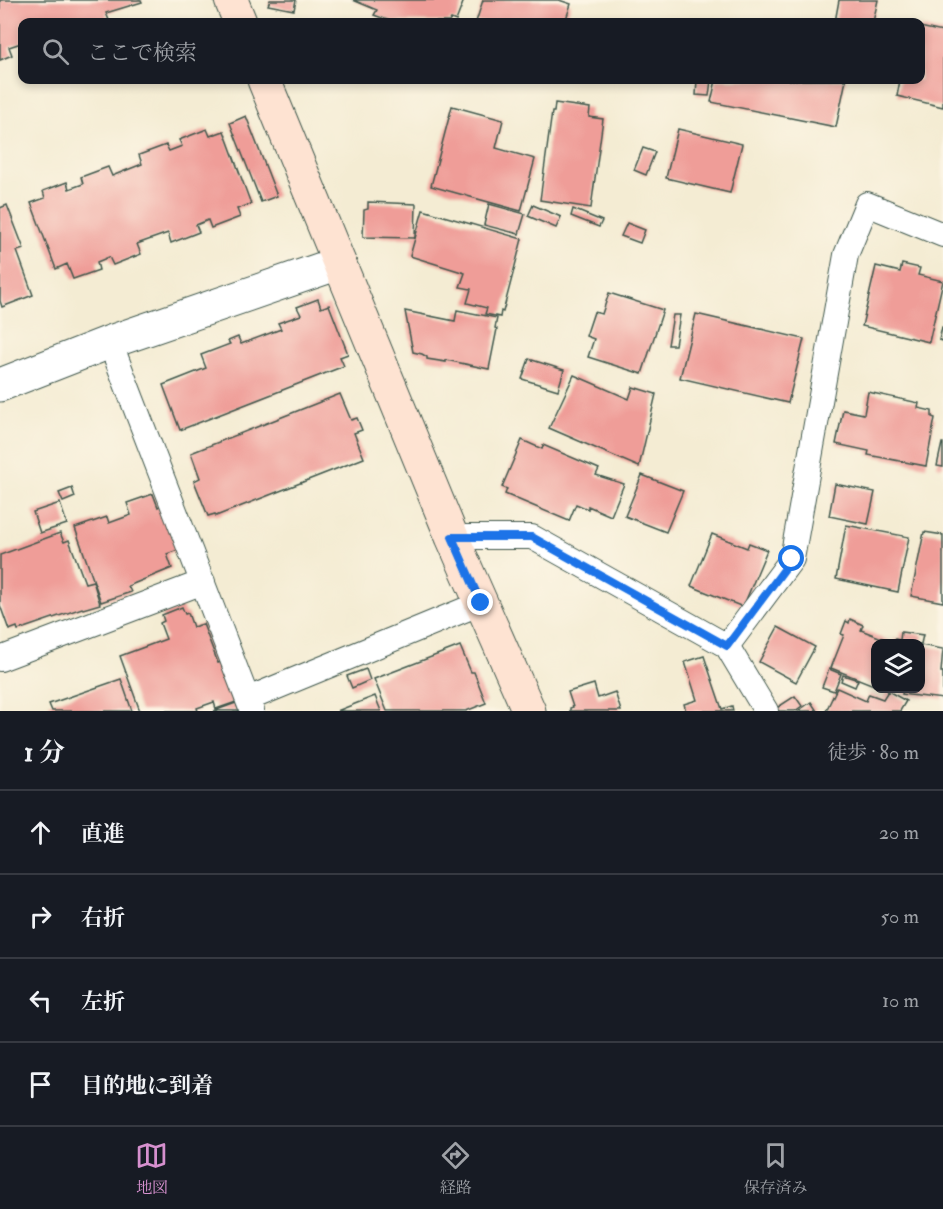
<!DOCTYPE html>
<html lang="ja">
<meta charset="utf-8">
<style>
body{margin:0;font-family:"IM FELL Double Pica","Noto Serif JP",serif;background:#242831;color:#f1f3f6}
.controls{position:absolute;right:18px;bottom:18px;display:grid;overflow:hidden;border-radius:12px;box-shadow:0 3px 9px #0003}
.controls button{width:54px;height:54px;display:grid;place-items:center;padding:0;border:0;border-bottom:2px solid #363941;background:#171b24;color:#f1f3f6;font:30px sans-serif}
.stop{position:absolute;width:18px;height:18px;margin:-14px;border:4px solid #1a73e8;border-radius:50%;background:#fff}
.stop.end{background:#1a73e8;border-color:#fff;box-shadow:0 2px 6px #0008}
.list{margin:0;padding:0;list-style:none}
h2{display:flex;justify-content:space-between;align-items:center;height:78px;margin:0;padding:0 24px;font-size:26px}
h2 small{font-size:20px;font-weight:400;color:#9ea1a6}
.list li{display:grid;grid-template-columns:39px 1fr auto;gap:18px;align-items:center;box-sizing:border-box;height:84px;padding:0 24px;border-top:2px solid #363941}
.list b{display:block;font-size:22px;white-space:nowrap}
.list em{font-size:20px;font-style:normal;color:#9ea1a6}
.icon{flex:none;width:33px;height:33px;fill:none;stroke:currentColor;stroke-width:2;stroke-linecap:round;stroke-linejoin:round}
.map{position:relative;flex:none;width:943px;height:711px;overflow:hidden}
.search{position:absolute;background:#171b24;box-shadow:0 3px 9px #0003;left:18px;right:18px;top:18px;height:66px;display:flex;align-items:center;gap:15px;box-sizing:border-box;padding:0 21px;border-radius:12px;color:#9ea1a6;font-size:22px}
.sheet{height:414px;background:#171b24}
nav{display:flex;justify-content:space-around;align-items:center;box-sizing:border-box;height:84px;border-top:2px solid #363941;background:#171b24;font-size:16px;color:#9ea1a6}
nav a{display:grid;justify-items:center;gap:3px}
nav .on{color:#d690ce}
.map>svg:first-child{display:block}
.building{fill:#ef9d98}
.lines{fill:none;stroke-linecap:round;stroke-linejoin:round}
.lane-casing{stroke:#3f574c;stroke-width:26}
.street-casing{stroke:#3f574c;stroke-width:35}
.secondary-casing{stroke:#3f574c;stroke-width:35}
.lane{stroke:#fff;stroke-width:24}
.street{stroke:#fff;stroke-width:33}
.secondary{stroke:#fee3d2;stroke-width:33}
.route{stroke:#1a73e8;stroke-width:8}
</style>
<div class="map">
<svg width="943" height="711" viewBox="0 0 943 711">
<rect width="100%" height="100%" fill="#fcf5e5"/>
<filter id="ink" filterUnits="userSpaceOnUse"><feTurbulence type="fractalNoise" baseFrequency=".0167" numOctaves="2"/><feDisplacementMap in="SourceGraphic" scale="12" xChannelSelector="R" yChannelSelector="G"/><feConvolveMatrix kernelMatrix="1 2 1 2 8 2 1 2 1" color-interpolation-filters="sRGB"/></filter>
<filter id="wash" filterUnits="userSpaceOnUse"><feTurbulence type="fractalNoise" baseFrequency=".008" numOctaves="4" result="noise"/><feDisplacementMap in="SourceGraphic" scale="24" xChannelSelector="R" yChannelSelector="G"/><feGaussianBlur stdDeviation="1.35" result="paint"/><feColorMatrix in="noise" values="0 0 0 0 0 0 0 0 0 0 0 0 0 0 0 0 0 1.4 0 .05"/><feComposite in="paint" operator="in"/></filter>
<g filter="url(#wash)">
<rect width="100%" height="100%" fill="#f4ecd3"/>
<g id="blocks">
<g class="building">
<path d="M0,0H141L142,2L106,13L109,20L102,22H79V20L71,22H22V47L21,43L9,47L12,55L0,60Z"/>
<path d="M270,0H296L294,10L268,5Z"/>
<path d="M353,0H464L456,21L451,19L449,22H393L374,15L377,10Z"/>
<path d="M483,0H559L571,4L565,22H476Z"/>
<path d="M839,0H878L873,22H835Z"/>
<path d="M920,27L943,32V107L897,96L900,80H920Z"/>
<path d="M697,80H711L709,96L696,95Z"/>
<path d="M716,80H846L836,127L711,102Z"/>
<path d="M555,103L590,108L589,117L603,119L591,208L540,200L552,112H554Z"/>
<path d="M452,106L503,120L496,148L535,159L521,211L431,186Z"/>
<path d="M246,116L277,196L261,202L230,123Z"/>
<path d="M207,129L210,136L224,131L251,204L237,209L240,217L211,228L208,220L196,225L199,232L171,243L168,233L137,244L141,254L113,265L109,257L97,262L99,270L73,279L67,264L56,269L31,203L45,198L43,191L67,182L69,189L83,184L81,177L108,167L112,176L142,164L139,155L166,145L169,151L182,146L179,140Z"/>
<path d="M678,129L742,144L730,193L666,178Z"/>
<path d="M643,148L655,152L646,175L634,170Z"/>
<path d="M368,202L416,204L415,238L363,237L364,210L368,209Z"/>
<path d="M489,204L525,214L519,234L484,225Z"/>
<path d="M7,205L24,249L17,251L33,295L2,307L0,301V208Z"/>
<path d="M533,205L561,217L556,228L528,216Z"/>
<path d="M573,209L602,221L599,227L571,216Z"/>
<path d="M423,210L522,239L503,312L501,311L500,317L485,314L487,308L467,303L471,289L460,287L465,273L410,256Z"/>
<path d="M627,223L645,230L640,243L621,236Z"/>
<path d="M902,264L920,268L918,275L943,281L929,342L862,326L876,266L900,272Z"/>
<path d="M609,293L663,310L642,374L588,357L594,339L586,336L594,312L602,314Z"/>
<path d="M318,299L321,308L329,305L348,354L340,357L344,366L180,430L163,385L206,368L201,355L230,344L228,341L238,337L241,344L281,329L278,323L301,315L297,307Z"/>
<path d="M457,310L497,318L495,328L497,329L489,369L446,360V362L427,359V357L422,354L413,352L405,311L455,321Z"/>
<path d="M696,314L804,339L788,403L680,378Z"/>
<path d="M673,315H680L675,345H668Z"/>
<path d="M942,327H943V341L939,340Z"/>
<path d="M529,359L564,370L558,390L522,379Z"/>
<path d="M574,375L629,399L633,387L656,394L639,467L549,428Z"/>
<path d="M868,392L919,403L918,408L932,411V417L935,418L926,466L868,455L869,451L836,444L843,410L864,414Z"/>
<path d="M340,394L351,420L357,418L362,430L354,433L364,458L216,516L215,514L208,516L194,481L200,478L191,453Z"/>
<path d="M522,440L542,449L543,445L599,469L596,475L624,484L611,516L588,506V509L576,504L569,521L505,494L507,489L502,487Z"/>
<path d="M942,443H943V467L937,466Z"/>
<path d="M642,475L683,491L666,532L625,516Z"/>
<path d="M835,484L875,492L868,524L829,516Z"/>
<path d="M72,488L75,497L63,502L59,493Z"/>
<path d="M153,494L158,507L161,505L178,550L167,554L172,568L128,586L131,592L101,602L75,528L107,517L109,523L131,515L127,503Z"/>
<path d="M60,503L67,524L40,533L33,512Z"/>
<path d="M846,525L909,537L898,592L836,579Z"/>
<path d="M924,532L943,535V602L911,596Z"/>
<path d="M60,533L64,542L69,540L85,583L93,581L100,604L83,609L82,608L18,630L17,627L9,630L0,605V555Z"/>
<path d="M712,534L747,548L749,543L767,550L743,607L691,586Z"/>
<path d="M182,607L185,614L188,613L193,627L203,624L218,663L224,661L239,701L216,709L214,702L197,708L198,711H140L120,656L166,639L160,623L164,621L162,615Z"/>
<path d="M850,619L863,625L861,630L892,642L891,644H876V686L831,668L844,635L841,634L846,621L849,623Z"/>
<path d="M778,627L815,647L796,682L759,662Z"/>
<path d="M901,632L923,635L921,644H894L895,639L900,640Z"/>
<path d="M920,645L943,649L941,672H943V699L902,694L903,688H920Z"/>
<path d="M460,646L471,672H474L486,703L466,711H387L374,679Z"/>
<path d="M704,656L722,709L732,706L733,711H686L684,704L697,700L685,662Z"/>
<path d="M366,669L370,680L352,688L347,676Z"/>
<path d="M829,669L841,674L834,691L822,687Z"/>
<path d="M843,675L858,680L855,687L841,681Z"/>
<path d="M121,679L132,711H52L49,704Z"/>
<path d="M594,684L598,698L615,692L621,711H570V708L573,707L568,692Z"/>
<path d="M837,688L866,701L869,694L883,699L888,691L906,701L900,711H826Z"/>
<path d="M375,696L381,711H337Z"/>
<path d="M795,696L802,706L795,711H776L775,709Z"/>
<path d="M811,702L817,711H798Z"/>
<path d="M236,703L239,711H214Z"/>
</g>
</g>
</g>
<g filter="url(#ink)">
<use href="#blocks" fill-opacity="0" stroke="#3f574c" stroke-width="1.5"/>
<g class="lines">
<defs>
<g id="lane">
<path d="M110,342L252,711"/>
<path d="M452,537H532L727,646L766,711"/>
<path d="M727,646L792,559L846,255L867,204L943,235"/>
<path d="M0,659L203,582"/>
<path d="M248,699L481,603"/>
</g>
<path id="street" d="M0,385L110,342L339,263"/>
<g id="secondary">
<path d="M231,0L240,22"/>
<path d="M264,80L452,537L529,711"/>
</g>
</defs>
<use href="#lane" class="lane-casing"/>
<use href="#street" class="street-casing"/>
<use href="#secondary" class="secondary-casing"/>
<use href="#lane" class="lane"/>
<use href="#street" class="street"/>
<use href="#secondary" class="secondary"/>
</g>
</g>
<g class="lines" filter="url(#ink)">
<path class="route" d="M481,603L452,537H532L727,646L792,559"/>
</g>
</svg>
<div class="controls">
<button><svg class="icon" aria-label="layers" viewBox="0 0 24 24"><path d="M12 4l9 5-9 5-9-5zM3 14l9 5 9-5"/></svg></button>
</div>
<div class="stop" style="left:792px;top:559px"></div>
<div class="stop end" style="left:481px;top:603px"></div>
<div class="search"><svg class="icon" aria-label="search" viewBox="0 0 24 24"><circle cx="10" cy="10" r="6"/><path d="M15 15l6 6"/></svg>ここで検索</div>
</div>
<section class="sheet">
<h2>1 分<small>徒歩 · 80 m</small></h2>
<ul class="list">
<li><svg class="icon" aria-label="ahead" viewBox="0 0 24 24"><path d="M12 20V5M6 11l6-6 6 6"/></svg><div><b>直進</b></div><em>20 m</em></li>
<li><svg class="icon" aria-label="right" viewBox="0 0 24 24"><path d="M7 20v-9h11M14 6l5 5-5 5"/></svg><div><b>右折</b></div><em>50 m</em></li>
<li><svg class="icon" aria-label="left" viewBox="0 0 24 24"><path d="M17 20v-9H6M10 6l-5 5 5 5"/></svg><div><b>左折</b></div><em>10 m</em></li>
<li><svg class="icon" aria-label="arrive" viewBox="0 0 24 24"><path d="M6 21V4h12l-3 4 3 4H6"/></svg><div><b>目的地に到着</b></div></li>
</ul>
</section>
<nav>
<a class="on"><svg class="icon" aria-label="map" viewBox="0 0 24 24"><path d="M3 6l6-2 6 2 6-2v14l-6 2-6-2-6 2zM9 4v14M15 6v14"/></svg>地図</a>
<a><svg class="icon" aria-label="directions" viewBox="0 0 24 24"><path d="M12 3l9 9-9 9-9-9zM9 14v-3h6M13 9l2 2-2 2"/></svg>経路</a>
<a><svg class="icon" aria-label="saved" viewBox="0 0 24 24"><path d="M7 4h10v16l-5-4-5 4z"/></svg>保存済み</a>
</nav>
